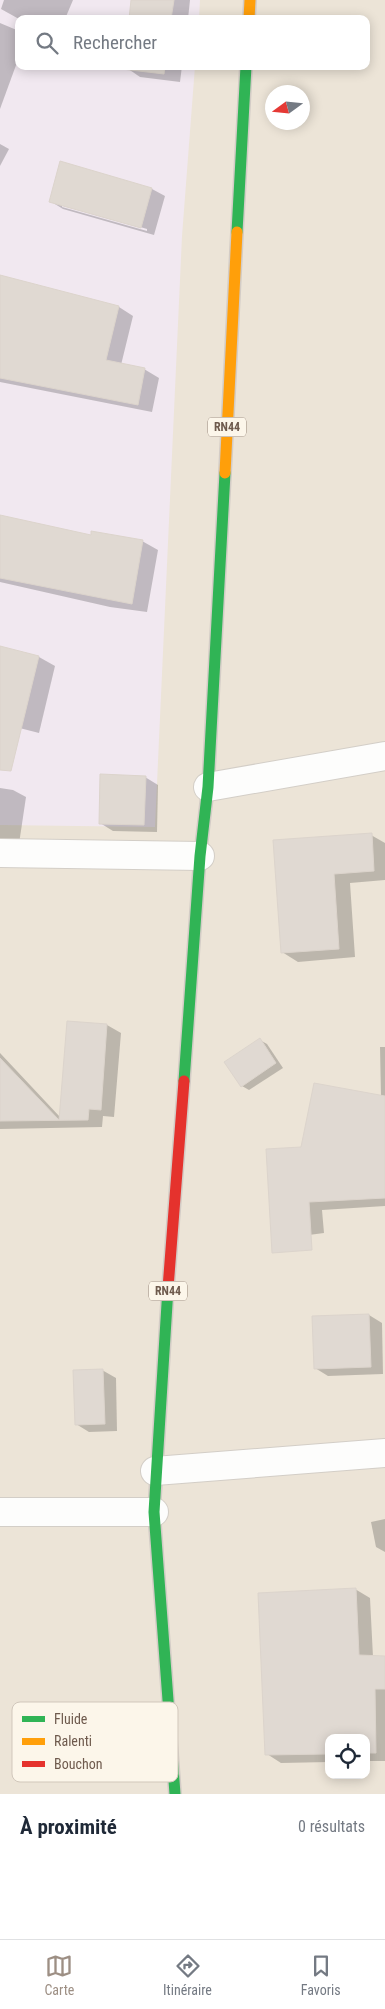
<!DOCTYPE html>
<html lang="fr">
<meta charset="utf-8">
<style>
body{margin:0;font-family:"Roboto Condensed",sans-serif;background:#f2f2f3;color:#1f2937}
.controls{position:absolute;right:15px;bottom:15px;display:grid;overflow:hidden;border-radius:10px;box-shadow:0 2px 12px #0003}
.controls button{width:45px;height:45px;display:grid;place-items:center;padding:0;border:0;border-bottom:1px solid #e0e1e3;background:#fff;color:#1f2937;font:25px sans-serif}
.compass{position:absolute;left:265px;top:85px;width:45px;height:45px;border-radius:50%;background:#fff;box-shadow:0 2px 12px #0003;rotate:255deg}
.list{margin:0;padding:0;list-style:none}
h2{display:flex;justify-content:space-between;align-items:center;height:65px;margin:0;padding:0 20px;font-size:21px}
h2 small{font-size:16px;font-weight:400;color:#747a83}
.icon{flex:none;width:28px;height:28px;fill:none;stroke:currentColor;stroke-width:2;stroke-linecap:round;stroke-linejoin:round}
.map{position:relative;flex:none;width:385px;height:1794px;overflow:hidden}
.search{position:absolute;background:#fff;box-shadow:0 2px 12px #0003;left:15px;right:15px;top:15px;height:55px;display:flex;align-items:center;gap:12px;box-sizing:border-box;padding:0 18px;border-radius:10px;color:#747a83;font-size:19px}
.sheet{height:145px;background:#fff}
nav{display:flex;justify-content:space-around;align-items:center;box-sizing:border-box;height:70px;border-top:1px solid #e0e1e3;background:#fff;font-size:14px;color:#747a83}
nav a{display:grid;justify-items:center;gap:2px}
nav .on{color:#9d8f84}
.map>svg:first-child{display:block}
.residential{fill:#ece4d7;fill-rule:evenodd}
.education{fill:#f1e8f0}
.shadow{fill:#0003;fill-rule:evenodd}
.building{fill:#e0d9d2;stroke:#dcd4cc}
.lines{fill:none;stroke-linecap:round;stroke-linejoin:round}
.street-casing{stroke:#d3cec7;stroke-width:30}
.fast-casing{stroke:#d3ccc6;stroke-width:14}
.slow-casing{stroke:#d3ccc6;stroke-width:14}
.jam-casing{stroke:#d3ccc6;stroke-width:14}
.street{stroke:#fdfdfc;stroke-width:28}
.fast{stroke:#30b455;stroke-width:11}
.slow{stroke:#ff9f0a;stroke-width:11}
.jam{stroke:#e5322d;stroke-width:11}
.labels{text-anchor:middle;stroke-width:4.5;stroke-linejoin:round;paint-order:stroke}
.shield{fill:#fcf6ea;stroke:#99897c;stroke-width:1}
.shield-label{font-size:12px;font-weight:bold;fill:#6e5a4d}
.key{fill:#fcf6ea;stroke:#d1c7bb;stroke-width:1}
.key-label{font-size:14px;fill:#6e5a4d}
</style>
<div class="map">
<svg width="385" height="1794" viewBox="0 0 385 1794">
<rect width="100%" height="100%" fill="#f4f1e9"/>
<path class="residential" d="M0,0H385V1794H0ZM19,19H366V66H19ZM272,92H302V122H272ZM329,1738H366V1775H329Z"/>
<path class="education" d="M0,0H200L199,19H19V66H195L182,236L155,827L0,825Z"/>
<g class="shadow">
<path d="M4,0H73L65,19H19L1,9Z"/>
<path d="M133,0H190L188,19H130Z"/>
<path d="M0,23L19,31V57L0,109Z"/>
<path d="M124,66H182L180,82L140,77Z"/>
<path d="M0,144L9,149L0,166Z"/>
<path d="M61,163L152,189L165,196L154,235L63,209L50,201ZM62,204L147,229V231L62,207Z"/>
<path d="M0,277L119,307L133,316L121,365L144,369L159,378L152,412L0,382Z"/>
<path d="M0,516L92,536L142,541L158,550L147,612L110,607L0,582Z"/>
<path d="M0,648L39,657L55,666L39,733L0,723Z"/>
<path d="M145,777L158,785L157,832L113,831L100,823Z"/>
<path d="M0,788L13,790L26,797L19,844L0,841Z"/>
<path d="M371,835L385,843V880L350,883L355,957L298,962L282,952L274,841Z"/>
<path d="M68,1022L107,1025L121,1033L114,1117L103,1116L102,1127L0,1129V1053L60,1117Z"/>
<path d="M260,1040L267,1044L283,1068L249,1090L242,1086Z"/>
<path d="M380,1047H385V1206L322,1210L324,1233L286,1238L302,1149L381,1097Z"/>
<path d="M369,1315L382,1323L383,1374L328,1376L315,1368L313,1317Z"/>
<path d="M102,1370L116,1378L117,1431L89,1432L76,1424Z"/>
<path d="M385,1519V1552L376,1547L371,1522Z"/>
<path d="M355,1589L370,1598L373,1657L385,1663V1761H366V1738H329V1762L281,1763L267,1754Z"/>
</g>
<g class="building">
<path d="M131,0H174L171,19H129Z"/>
<path d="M123,66H165L164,74L122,69Z"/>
<path d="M60,161L152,188L141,228L49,202Z"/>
<path d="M0,275L119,306L106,360L145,368L138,405L0,378Z"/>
<path d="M0,515L91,535V531L143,540L132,604L0,578Z"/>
<path d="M0,646L39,656L11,771L0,770Z"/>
<path d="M100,774L146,776L144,825L99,824Z"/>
<path d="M372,833L374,871L334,874L339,949L281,953L273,840Z"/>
<path d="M67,1021L107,1024L101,1110L89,1109L88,1120L0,1121V1058L59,1120Z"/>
<path d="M260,1038L276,1063L241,1087L224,1062Z"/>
<path d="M314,1083L385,1096V1198L309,1202L312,1250L272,1253L266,1149L301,1147Z"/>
<path d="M369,1314L371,1367L314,1369L312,1316Z"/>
<path d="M103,1369L105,1424L75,1425L73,1370Z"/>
<path d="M356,1588L359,1655L385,1656V1689H375L376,1753H366V1738H329V1754L265,1755L258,1593Z"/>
</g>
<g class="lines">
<defs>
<g id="street">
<path d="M208,787L385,756"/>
<path d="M0,853L200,856"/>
<path d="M155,1471L385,1453"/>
<path d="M0,1512H154"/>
</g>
<g id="fast">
<path d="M237,232L246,66"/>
<path d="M184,1081L200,856L208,787L225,473"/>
<path d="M168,1288L154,1512L175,1794"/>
</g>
<g id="slow">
<path d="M249,19L250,0"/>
<path d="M225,473L237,232"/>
</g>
<path id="jam" d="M168,1288L184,1081"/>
</defs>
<use href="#street" class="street-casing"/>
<use href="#fast" class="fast-casing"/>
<use href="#slow" class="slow-casing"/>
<use href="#jam" class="jam-casing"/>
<use href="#street" class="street"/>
<use href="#fast" class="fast"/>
<use href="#slow" class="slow"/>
<use href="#jam" class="jam"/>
</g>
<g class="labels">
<g class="shield">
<rect x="208" y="417.5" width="38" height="19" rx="4"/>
<rect x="149" y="1281.5" width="38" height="19" rx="4"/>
</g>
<g class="shield-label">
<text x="227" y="431">RN44</text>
<text x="168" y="1295">RN44</text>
</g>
</g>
<rect x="12" y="1702" width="166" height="80" rx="8" class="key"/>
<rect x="22" y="1716" width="23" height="6" fill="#30b455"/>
<rect x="22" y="1738" width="23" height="7" fill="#ff9f0a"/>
<rect x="22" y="1761" width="23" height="6" fill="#e5322d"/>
<g class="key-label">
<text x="54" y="1724">Fluide</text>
<text x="54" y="1746">Ralenti</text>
<text x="54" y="1769">Bouchon</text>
</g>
</svg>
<div class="controls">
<button><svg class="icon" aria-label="locate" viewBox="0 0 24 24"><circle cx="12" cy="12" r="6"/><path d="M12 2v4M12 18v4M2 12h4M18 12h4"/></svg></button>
</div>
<svg class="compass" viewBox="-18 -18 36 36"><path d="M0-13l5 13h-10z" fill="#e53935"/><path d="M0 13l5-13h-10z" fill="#747a83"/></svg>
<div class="search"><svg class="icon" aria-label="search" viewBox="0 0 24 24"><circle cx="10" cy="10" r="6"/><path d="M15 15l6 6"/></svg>Rechercher</div>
</div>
<section class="sheet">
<h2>À proximité<small>0 résultats</small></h2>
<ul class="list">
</ul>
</section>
<nav>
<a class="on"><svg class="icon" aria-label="map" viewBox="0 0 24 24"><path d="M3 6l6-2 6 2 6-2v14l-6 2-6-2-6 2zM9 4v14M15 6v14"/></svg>Carte</a>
<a><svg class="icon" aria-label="directions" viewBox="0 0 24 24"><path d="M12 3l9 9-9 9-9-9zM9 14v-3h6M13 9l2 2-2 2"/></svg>Itinéraire</a>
<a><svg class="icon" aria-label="saved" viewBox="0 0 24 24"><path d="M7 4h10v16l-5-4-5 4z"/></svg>Favoris</a>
</nav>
